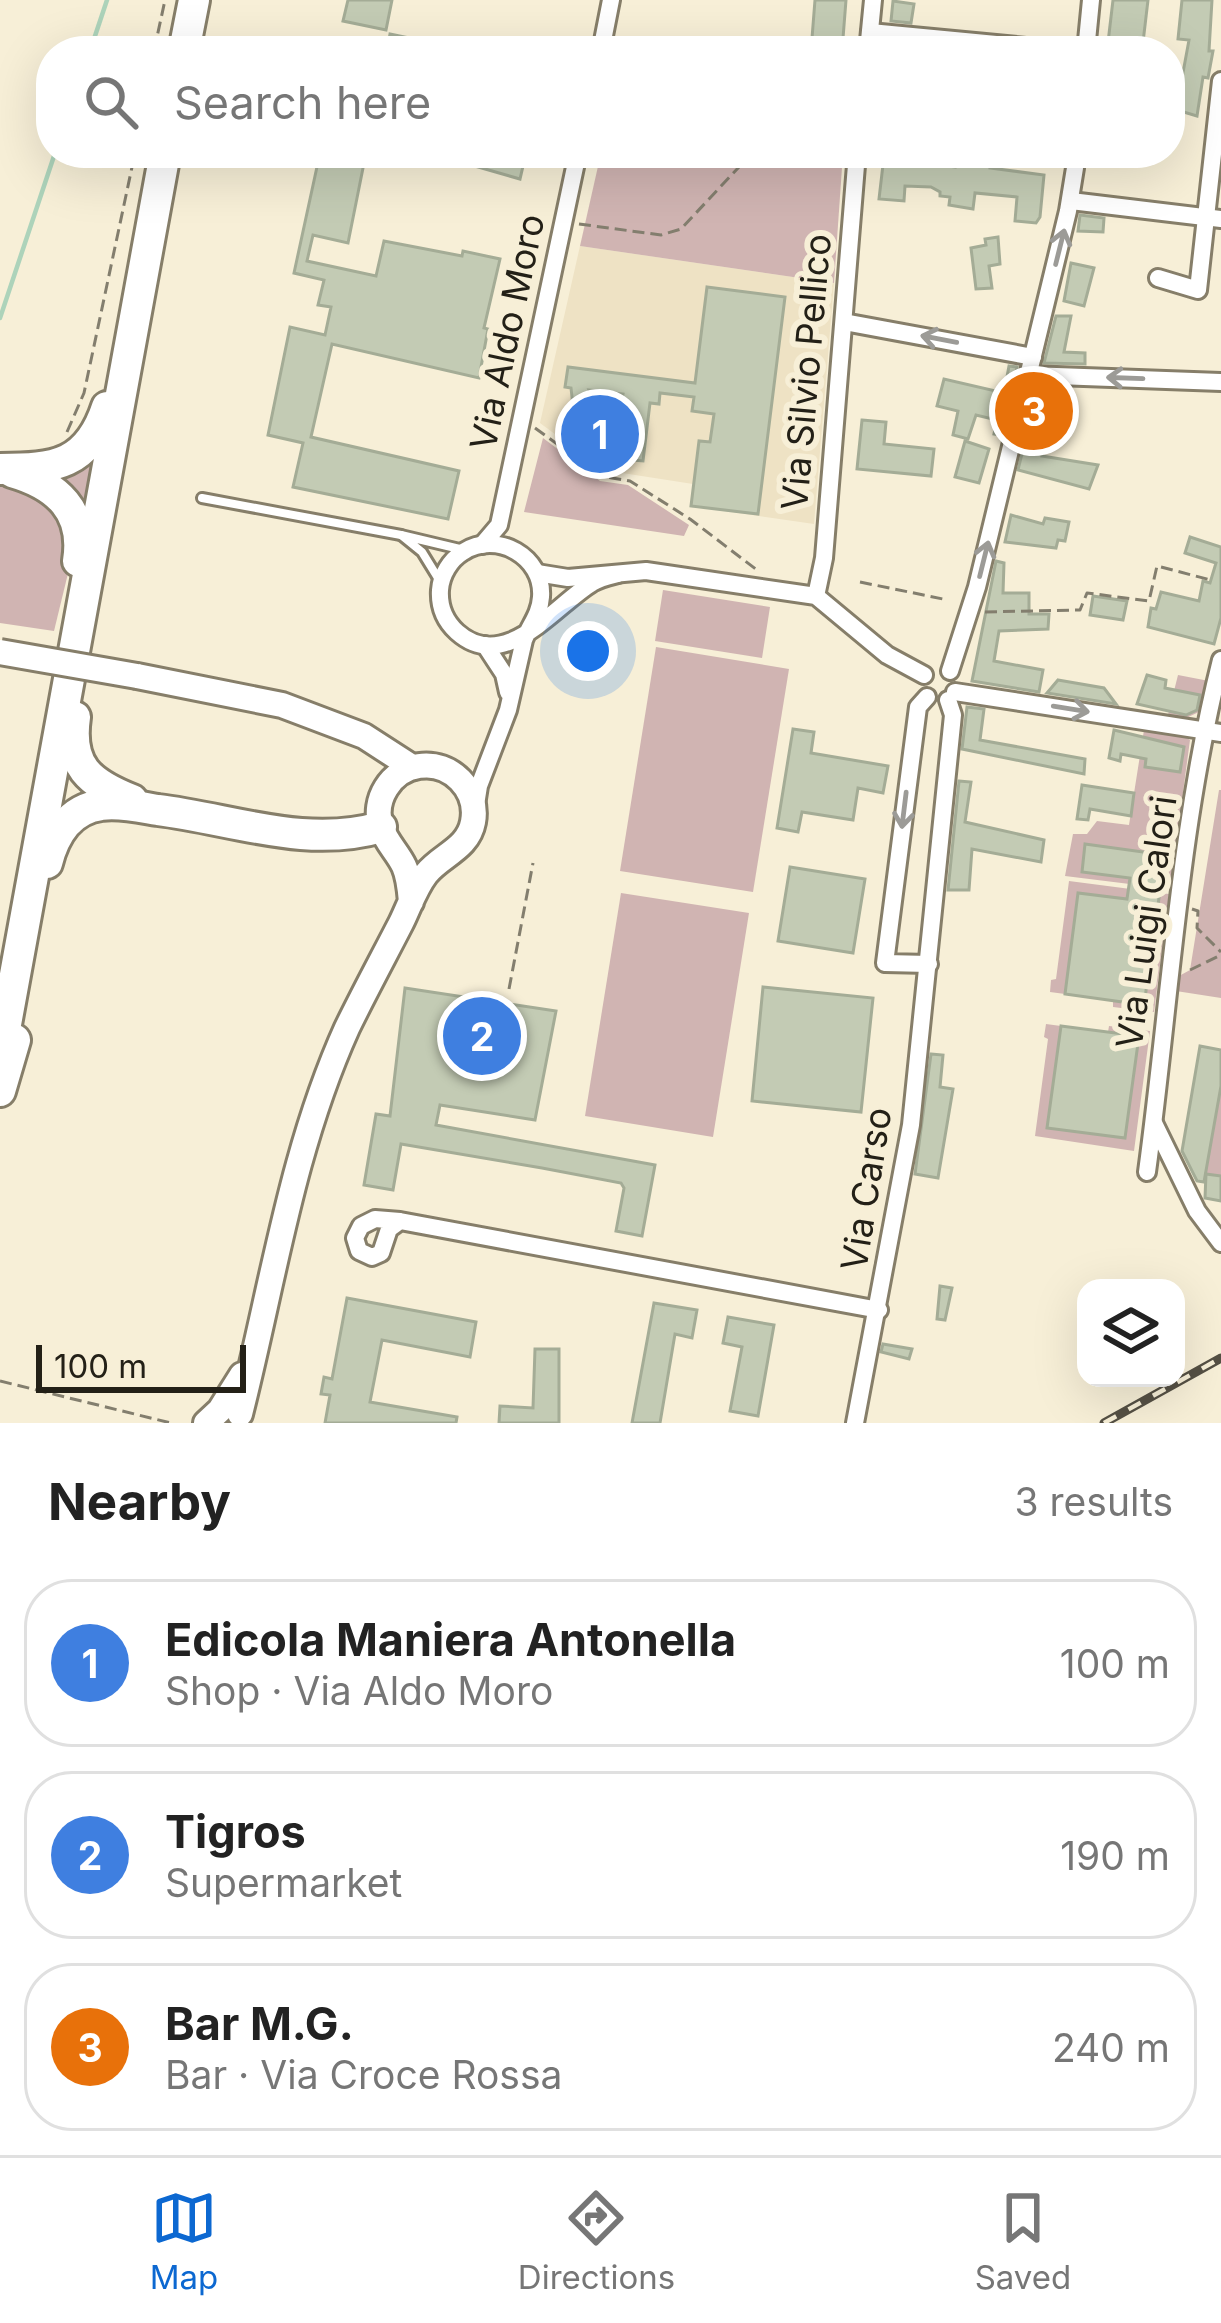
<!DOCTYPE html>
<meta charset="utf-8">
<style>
body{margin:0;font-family:Inter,sans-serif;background:#f2f2f2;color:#222}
.controls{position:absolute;right:36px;bottom:36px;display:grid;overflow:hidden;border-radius:24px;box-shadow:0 12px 48px #0002}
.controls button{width:108px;height:108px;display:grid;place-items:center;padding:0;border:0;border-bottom:3px solid #e0e0e0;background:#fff;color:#222;font:60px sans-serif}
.scale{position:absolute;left:36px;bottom:30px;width:210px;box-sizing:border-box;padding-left:12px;border:6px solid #232017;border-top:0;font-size:33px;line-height:42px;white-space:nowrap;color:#232017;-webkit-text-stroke:9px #f7efd7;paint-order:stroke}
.you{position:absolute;left:588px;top:651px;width:42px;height:42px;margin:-30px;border:9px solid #fff;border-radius:50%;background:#1a73e8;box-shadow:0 0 0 18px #1a73e833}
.badge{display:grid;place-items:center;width:78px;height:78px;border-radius:50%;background:#0c68d1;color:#fff;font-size:39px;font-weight:700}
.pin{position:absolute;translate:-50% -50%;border:6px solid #fff;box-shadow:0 3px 12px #0006}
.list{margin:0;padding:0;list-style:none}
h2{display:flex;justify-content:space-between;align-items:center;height:156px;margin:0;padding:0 48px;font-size:51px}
h2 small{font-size:39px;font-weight:400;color:#767676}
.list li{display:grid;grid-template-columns:78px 1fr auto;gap:36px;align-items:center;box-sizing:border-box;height:168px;margin:0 24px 24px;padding:0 24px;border:3px solid #e0e0e0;border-radius:48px}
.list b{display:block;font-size:45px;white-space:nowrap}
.list p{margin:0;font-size:39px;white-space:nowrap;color:#767676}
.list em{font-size:39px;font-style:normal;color:#767676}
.icon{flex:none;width:66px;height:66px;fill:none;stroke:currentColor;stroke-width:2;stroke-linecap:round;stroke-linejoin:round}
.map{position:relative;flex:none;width:1221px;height:1423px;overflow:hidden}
.search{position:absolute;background:#fff;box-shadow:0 12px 48px #0002;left:36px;right:36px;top:36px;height:132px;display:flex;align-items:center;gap:30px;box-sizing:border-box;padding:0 42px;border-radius:48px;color:#767676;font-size:45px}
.sheet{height:732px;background:#fff}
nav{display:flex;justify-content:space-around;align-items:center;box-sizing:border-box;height:168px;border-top:3px solid #e0e0e0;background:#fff;font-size:33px;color:#767676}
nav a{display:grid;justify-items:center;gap:6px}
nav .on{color:#0c68d1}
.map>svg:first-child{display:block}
.built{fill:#eee2c4}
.green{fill:#d0b4b2}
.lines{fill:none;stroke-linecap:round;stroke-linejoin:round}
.stream{stroke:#add3ba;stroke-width:4.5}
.building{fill:#c3cbb4;stroke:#a4ac96;stroke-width:3;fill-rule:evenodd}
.lane-casing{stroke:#867e69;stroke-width:14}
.street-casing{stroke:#867e69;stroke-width:22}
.secondary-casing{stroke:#867e69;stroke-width:30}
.highway-casing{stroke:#867e69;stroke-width:36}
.path{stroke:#837e6e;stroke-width:3;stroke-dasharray:12 6;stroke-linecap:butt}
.lane{stroke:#fff;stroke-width:8}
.street{stroke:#fff;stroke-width:16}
.secondary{stroke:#fff;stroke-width:24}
.highway{stroke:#fff;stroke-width:30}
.rail-casing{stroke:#555044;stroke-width:9}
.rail{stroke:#f7efd7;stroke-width:4.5;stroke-dasharray:14;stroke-linecap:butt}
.secondary-bridge-casing{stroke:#867e69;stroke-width:30;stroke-linecap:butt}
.secondary-bridge{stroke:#fff;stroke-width:24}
.oneway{stroke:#9c9b97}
.labels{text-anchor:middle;stroke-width:12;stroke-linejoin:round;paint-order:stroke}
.street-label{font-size:36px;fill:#232017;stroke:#f7efd7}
</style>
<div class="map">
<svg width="1221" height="1423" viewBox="0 0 1221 1423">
<rect width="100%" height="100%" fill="#f7efd7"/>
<path class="built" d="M580,246L834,283L814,524L691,506L693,484L603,470L540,423Z"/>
<g class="green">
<path d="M601,153H843L834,283L580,246Z"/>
<path d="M104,436L86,530L56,473Z"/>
<path d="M543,438L600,481L628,485L689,525L684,536L524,512Z"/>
<path d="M0,480L55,500L71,561L54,631L0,623Z"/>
<path d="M663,590L770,607L762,658L655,641Z"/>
<path d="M656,647L789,669L753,892L620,871Z"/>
<path d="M1178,675L1209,681L1201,711L1186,718L1168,715Z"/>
<path d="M1144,730L1182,735L1190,740L1170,889L1065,876L1073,834H1087L1097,821L1129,825Z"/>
<path d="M1219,790H1221V998L1176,991L1179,976L1190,970Z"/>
<path d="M1069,881L1169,894L1154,1012L1113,1007V1001L1144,1004L1156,903L1078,893L1065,994L1050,992L1051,980L1056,979Z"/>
<path d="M621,893L749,913L713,1137L585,1116Z"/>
<path d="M1046,1024L1061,1026L1047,1127L1124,1138L1139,1037L1108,1032L1109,1026L1150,1031L1134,1151L1035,1136L1048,1039L1044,1037Z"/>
<path d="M1221,1086V1176L1206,1174Z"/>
</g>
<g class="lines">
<g class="stream">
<path d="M90,51L107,0"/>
<path d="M0,318L55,153"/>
</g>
</g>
<g class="building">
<path d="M348,0H392L386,30L343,21Z"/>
<path d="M815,0H846L842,51H811Z"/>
<path d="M1113,0H1148L1142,51H1107Z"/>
<path d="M1182,0H1212L1209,51H1213L1208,78L1203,77L1197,116L1170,108V76L1182,78L1189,40L1178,39Z"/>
<path d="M893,1L914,4L911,23L891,21Z"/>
<path d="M390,34L447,46L446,51H387Z"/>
<path d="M320,153H366L348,243L313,235L307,261L376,276L384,241L462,256L463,251L500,259L484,328L488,329L479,378L332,344L311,437L459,471L448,519L293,487L303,443L268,435L290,327L325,335L331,307L318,305L324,280L294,273Z"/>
<path d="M444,153H526L520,179L443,157Z"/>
<path d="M884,156L920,158V162L955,167V161H991L990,168L1044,175L1040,217L1036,223L1015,221L1017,197L975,193L973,209L949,205L950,197L940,196V192L931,187L905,186L904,201L879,199Z"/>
<path d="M1080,215L1104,218L1103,232L1078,231Z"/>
<path d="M998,237L1000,264L989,266L992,288L976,289L971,248L986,245L985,239Z"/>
<path d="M1071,263L1094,268L1084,306L1064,301Z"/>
<path d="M707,287L785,297L758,514L691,506L699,441L710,442L714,414L692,411L694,397L660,393L659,404L650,403L643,461L620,459V454L591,440L574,415L571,388L565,387L568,367L695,383ZM589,390L623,394L622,399L627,400L623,434L601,418Z"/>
<path d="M1056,316H1071L1064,352L1085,353V364L1044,363Z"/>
<path d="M1009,366L1017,367L1001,435L994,434L997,420L976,415L968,439L953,435L958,411L937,406L944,379L1004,393Z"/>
<path d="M1038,388L1053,401L1054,414L1042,456L1098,465L1089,489L1018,470Z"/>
<path d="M862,420L886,422L884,444L934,449L931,476L857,469Z"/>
<path d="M965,441L989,449L979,483L955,477Z"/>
<path d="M1011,515L1043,524L1045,518L1069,522L1065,541L1058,540L1056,548L1005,542Z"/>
<path d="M1190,537L1221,547V618L1214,644L1148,627L1151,608L1156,609L1161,592L1199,601L1203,581L1210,583L1216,563L1185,553Z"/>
<path d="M996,561L1004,563L1003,593H1029V614H1049L1048,629L999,631L994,661L1043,670L1039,692L972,681Z"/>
<path d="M1093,596L1127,601L1123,620L1090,615Z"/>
<path d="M1147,675L1166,680L1165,688L1200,695L1197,710L1186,715L1137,704Z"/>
<path d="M1058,680L1104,688L1116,704L1047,693Z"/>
<path d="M967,707L984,709L980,740L1085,759L1084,774L962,749Z"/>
<path d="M793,729L814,732L811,753L888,766L883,793L858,788L853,820L802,812L798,832L777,828Z"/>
<path d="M1114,730L1184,747L1180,772L1145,767L1146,759L1121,754L1120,761L1109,758Z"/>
<path d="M959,781L971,782L965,822L1044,840L1041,862L972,849L969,890H948Z"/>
<path d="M1082,785L1134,793L1131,816L1090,809L1088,820L1077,819Z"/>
<path d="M1085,844L1165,855L1144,1005L1065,994L1078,893L1127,899L1130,878L1082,872Z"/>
<path d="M790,867L865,879L853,953L778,941Z"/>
<path d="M763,987L873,998L861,1112L752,1101Z"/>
<path d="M405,988L556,1011L535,1120L440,1105L436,1125L655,1165L642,1236L616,1231L624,1188L621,1183L542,1168L401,1144L393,1190L364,1185L376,1114L390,1116Z"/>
<path d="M1061,1026L1139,1036L1125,1138L1047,1128Z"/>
<path d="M1200,1046L1221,1050V1086L1204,1182L1197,1181L1182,1151Z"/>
<path d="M931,1054L943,1055L940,1087L953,1089L938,1178L915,1174Z"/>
<path d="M1206,1174L1221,1176V1201L1205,1198Z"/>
<path d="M940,1286L952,1288L945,1320L937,1319Z"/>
<path d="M347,1298L476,1322L470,1357L382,1340L370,1402L457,1417L456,1423H325L330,1395L321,1394L324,1377L332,1379Z"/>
<path d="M654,1303L697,1310L692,1338L675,1334L660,1423H632Z"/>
<path d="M728,1317L774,1325L758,1416L730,1411L742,1347L723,1343Z"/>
<path d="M883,1344L912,1349L909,1359L881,1352Z"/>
<path d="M535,1349H559V1423H499L500,1406L533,1408Z"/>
</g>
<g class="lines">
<defs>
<g id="lane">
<path d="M202,498L401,535"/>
<path d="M438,578L422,552L401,535L464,550"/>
</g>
<g id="street">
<path d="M870,32L1069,51"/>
<path d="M601,51L611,0"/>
<path d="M868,51L873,0"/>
<path d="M1086,51L1091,0"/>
<path d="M1071,201L1221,219"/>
<path d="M1158,278L1198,290L1221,81"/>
<path d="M844,322L1033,357"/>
<path d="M1029,375L1221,382"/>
<path d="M482,545L499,525L578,153"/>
<path d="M537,573L568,578L646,571L816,596L887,655L924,675"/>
<path d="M816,596L824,558L857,153"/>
<path d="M485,645L504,674L508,692"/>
<path d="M950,671L977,587L1068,211L1075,168L1073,153"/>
<path d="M955,692L1221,733"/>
<path d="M927,697L918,707L885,963L929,964"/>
<path d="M476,805L479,786L508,710L524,640C530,625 540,614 541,597C544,557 497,530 463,552C450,560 441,575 440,590C439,606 445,621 457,632C505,675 555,605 592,583C600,578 610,576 618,574"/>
<path d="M1154,1123L1197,1211L1221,1243"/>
<path d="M1147,1172C1170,1002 1179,827 1221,660"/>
<path d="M400,1221L389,1229L381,1253L372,1257L359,1251L355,1238L361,1226L375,1219L400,1221L879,1310"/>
<path d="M855,1423L911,1125L953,715L948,700"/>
</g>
<g id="secondary">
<path d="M137,676L282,705L364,736L412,767"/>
<path d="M240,1414C273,1284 291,1152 347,1028C364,993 383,958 401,923C409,907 415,888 426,874C441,855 468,849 473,822C479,790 451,761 419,766C391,770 372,800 381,827C386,842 398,853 404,866C409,877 410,890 411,902"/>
<path d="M206,1423L220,1410L242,1375"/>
</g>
<g id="highway">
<path d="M184,51L194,0"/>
<path d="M0,469C55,469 88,465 107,407"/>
<path d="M12,472C57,485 86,511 78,561"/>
<path d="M75,717C68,766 89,783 132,800"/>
<path d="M47,863C54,835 70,809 101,805C119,802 140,807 158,810C232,819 306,849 381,827"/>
<path d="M0,1057L165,153"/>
<path d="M0,1091L15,1040"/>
</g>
</defs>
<use href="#lane" class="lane-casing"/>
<use href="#street" class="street-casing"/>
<use href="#secondary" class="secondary-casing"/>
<use href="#highway" class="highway-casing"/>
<g class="path">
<path d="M154,51L165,0"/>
<path d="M579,224L661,235L681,229L752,153"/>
<path d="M535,428L601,476L630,481L690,519L757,570"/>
<path d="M67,432L84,393L135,153"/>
<path d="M860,582L943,599"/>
<path d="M985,612L1080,610L1087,593L1149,601L1157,566L1211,580"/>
<path d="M1192,909L1198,911L1197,928L1221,952"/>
<path d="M1190,970L1221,955"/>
<path d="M509,989L533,863"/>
<path d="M0,1381L171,1423"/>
</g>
<use href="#lane" class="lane"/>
<use href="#street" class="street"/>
<use href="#secondary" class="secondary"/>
<use href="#highway" class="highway"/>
<defs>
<path id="rail" d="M1104,1423L1221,1358"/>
</defs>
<use href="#rail" class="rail-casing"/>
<use href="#rail" class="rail"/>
<defs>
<path id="secondary-bridge" d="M0,652L137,676"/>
</defs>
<use href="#secondary-bridge" class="secondary-bridge-casing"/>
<use href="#secondary-bridge" class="secondary-bridge"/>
</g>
<defs><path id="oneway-shaft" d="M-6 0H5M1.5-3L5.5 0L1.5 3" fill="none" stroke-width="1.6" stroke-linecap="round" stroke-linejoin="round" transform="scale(3)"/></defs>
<g class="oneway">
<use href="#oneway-shaft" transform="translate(1060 247) rotate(-76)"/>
<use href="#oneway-shaft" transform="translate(939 339) rotate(-169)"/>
<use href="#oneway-shaft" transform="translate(1125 378) rotate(-178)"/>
<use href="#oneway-shaft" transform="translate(984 559) rotate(-76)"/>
<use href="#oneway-shaft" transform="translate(1071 709) rotate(9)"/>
<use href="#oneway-shaft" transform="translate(904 810) rotate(97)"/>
</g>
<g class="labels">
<g class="street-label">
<text transform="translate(507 332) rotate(-78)" y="13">Via Aldo Moro</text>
<text transform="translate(806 372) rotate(-85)" y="13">Via Silvio Pellico</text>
<text transform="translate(1146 922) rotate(-82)" y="13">Via Luigi Calori</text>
<text transform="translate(866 1189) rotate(-81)" y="13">Via Carso</text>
</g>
</g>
</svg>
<div class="controls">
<button><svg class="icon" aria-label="layers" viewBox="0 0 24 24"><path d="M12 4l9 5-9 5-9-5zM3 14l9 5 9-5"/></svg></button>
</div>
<div class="scale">100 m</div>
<div class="you"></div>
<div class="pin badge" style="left:600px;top:434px;background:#3f7fe0">1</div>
<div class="pin badge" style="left:482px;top:1036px;background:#3f7fe0">2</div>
<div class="pin badge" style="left:1034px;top:411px;background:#e8710a">3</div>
<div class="search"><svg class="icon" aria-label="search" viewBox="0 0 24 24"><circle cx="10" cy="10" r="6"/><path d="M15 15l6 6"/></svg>Search here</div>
</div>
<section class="sheet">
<h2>Nearby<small>3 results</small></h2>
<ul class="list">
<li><span class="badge" style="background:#3f7fe0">1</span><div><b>Edicola Maniera Antonella</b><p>Shop · Via Aldo Moro</p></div><em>100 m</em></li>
<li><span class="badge" style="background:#3f7fe0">2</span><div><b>Tigros</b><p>Supermarket</p></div><em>190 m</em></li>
<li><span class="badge" style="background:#e8710a">3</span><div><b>Bar M.G.</b><p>Bar · Via Croce Rossa</p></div><em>240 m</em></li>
</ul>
</section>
<nav>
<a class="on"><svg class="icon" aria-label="map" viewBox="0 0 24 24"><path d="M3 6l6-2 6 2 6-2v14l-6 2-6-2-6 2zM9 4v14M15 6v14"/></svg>Map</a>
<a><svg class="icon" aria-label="directions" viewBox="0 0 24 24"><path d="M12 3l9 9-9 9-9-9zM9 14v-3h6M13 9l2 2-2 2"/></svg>Directions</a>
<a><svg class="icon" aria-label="saved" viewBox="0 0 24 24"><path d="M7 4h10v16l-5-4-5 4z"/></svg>Saved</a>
</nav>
